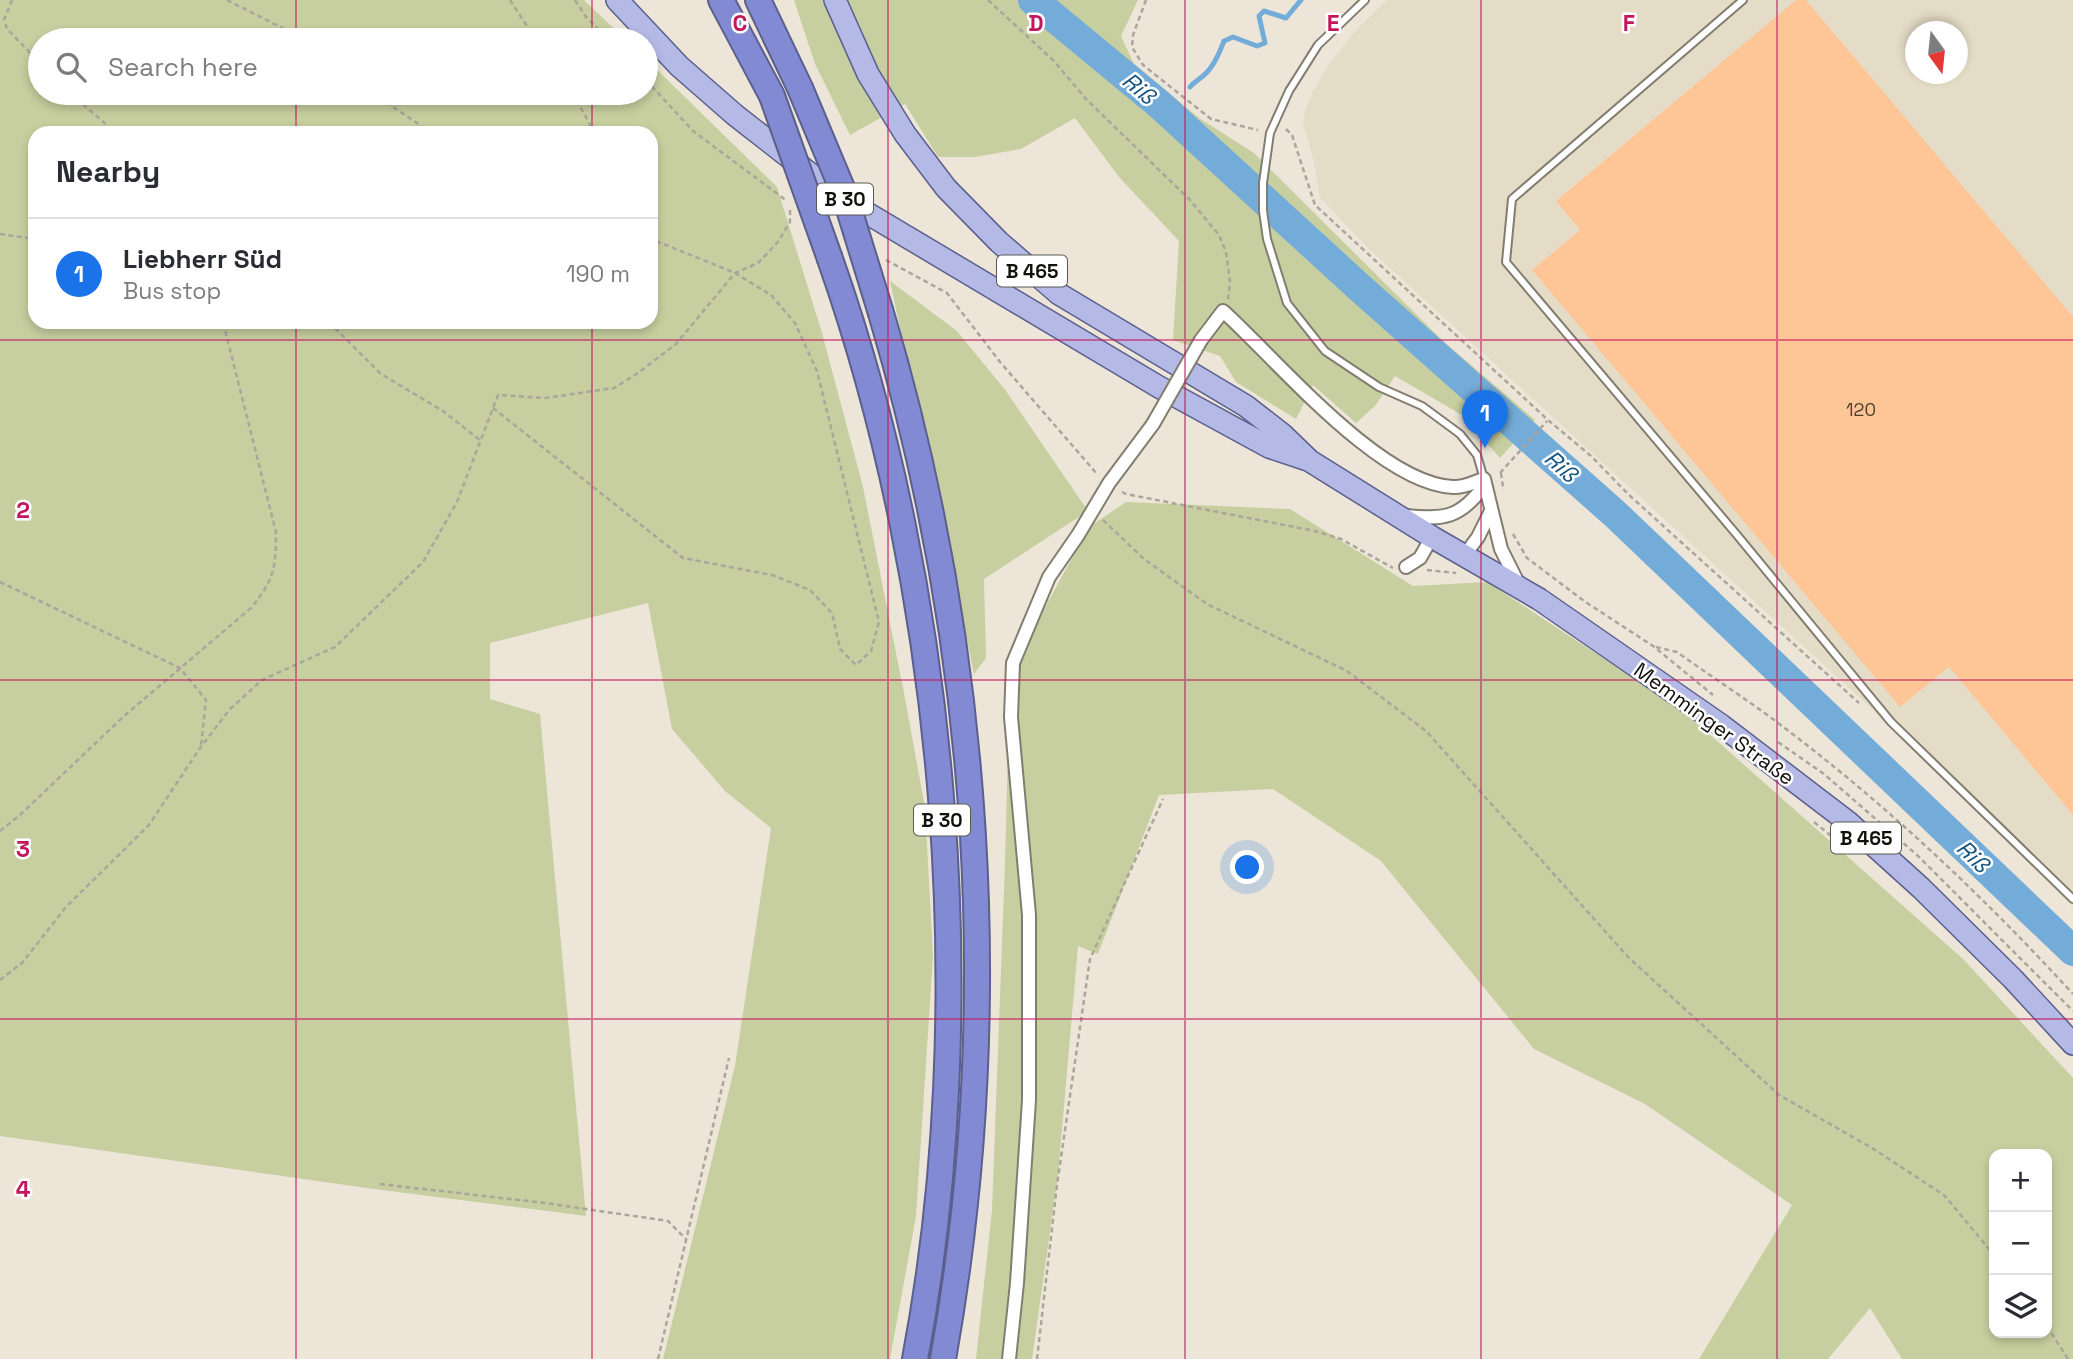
<!DOCTYPE html>
<meta charset="utf-8">
<style>
body{margin:0;font-family:"Space Grotesk",sans-serif;background:#f2f2f3;color:#2b2b33}
.controls{position:absolute;right:21px;bottom:21px;display:grid;overflow:hidden;border-radius:14px;box-shadow:0 4px 10px #0003}
.controls button{width:63px;height:63px;display:grid;place-items:center;padding:0;border:0;border-bottom:2px solid #e1e1e2;background:#fff;color:#2b2b33;font:35px sans-serif}
.compass{position:absolute;left:1905px;top:21px;width:63px;height:63px;border-radius:50%;background:#fff;box-shadow:0 4px 10px #0003;rotate:165deg}
.you{position:absolute;left:1248px;top:868px;width:24px;height:24px;margin:-18px;border:5px solid #fff;border-radius:50%;background:#1a73e8;box-shadow:0 0 0 10px #1a73e833}
.badge{display:grid;place-items:center;width:46px;height:46px;border-radius:50%;background:#1a73e8;color:#fff;font-size:23px;font-weight:700}
.pin{position:absolute;translate:-50% -58px;filter:drop-shadow(0 2px 4px #0008)}
.pin::after{content:'';position:absolute;top:37px;width:24px;height:21px;background:inherit;clip-path:polygon(0 0,100% 0,50% 100%)}
.list{margin:0;padding:0;list-style:none}
h2{display:flex;justify-content:space-between;align-items:center;height:91px;margin:0;padding:0 28px;font-size:30px}
h2 small{font-size:23px;font-weight:400;color:#7c7c81}
.list li{display:grid;grid-template-columns:46px 1fr auto;gap:21px;align-items:center;box-sizing:border-box;height:112px;padding:0 28px;border-top:2px solid #e1e1e2}
.list b{display:block;font-size:26px;white-space:nowrap}
.list p{margin:0;font-size:23px;white-space:nowrap;color:#7c7c81}
.list em{font-size:23px;font-style:normal;color:#7c7c81}
.icon{flex:none;width:38px;height:38px;fill:none;stroke:currentColor;stroke-width:2;stroke-linecap:round;stroke-linejoin:round}
.map{position:relative;flex:none;width:2073px;height:1359px;overflow:hidden}
.search{position:absolute;background:#fff;box-shadow:0 4px 10px #0003;left:28px;top:28px;width:630px;height:77px;display:flex;align-items:center;gap:18px;box-sizing:border-box;padding:0 24px;border-radius:38px;color:#7c7c81;font-size:26px}
.panel{position:absolute;background:#fff;box-shadow:0 4px 10px #0003;left:28px;top:126px;width:630px;height:203px;border-radius:21px}
.map>svg:first-child{display:block}
.built{fill:#e5dcc7;fill-rule:evenodd}
.green{fill:#c7ce9f;fill-rule:evenodd}
.lines{fill:none;stroke-linecap:round;stroke-linejoin:round}
.stream{stroke:#74acd9;stroke-width:5}
.river{stroke:#74acd9;stroke-width:30}
.building{fill:#fec697}
.lane-casing{stroke:#837d70;stroke-width:10}
.street-casing{stroke:#837d70;stroke-width:16}
.primary-casing{stroke:#5b5f8d;stroke-width:24}
.highway-casing{stroke:#5b5f8d;stroke-width:28}
.path{stroke:#aba59a;stroke-width:2.5;stroke-dasharray:5 3.5;stroke-linecap:butt}
.lane{stroke:#fff;stroke-width:6}
.street{stroke:#fff;stroke-width:12}
.primary{stroke:#b4b9e5;stroke-width:21}
.highway{stroke:#828ad3;stroke-width:24}
.street-bridge-casing{stroke:#837d70;stroke-width:16;stroke-linecap:butt}
.highway-bridge-casing{stroke:#5b5f8d;stroke-width:28;stroke-linecap:butt}
.street-bridge{stroke:#fff;stroke-width:12}
.highway-bridge{stroke:#828ad3;stroke-width:24}
.grid{fill:none;stroke:#c2185b;stroke-width:2;stroke-opacity:0.55}
.labels{text-anchor:middle;stroke-width:5;stroke-linejoin:round;paint-order:stroke}
.number-label{font-size:18px;fill:#4d3e2e}
.shield{fill:#fff;stroke:#595854;stroke-width:2}
.shield-label{font-size:19px;font-weight:bold;fill:#12100b}
.street-label{font-size:21px;fill:#12100b;stroke:#fff}
.water-label{font-size:23px;font-style:italic;fill:#155480;stroke:#fff}
.grid-label{font-size:23px;text-anchor:middle;font-weight:bold;fill:#c2185b;stroke:#fff;stroke-width:5;stroke-linejoin:round;paint-order:stroke}
</style>
<div class="map">
<svg width="2073" height="1359" viewBox="0 0 2073 1359">
<rect width="100%" height="100%" fill="#ede6d8"/>
<path class="built" d="M1387,0H2073V907L1872,709L1368,248L1320,198L1314,162L1303,124L1305,111L1312,93L1329,64L1355,31ZM1916,32H1958V74H1916Z"/>
<g class="green">
<path d="M0,0H584L626,40H40V93H646V59L777,187L822,333L863,487L905,698L925,808L933,956L916,1216L890,1359H663L735,1066L771,828L725,791L672,729L648,603L490,643V699L540,714L586,1216L374,1189L0,1136ZM35,133H651V322H35Z"/>
<path d="M794,0H1138L1121,36L1134,64L1199,118L1254,153L1442,340L1535,420L1500,458L1462,415L1395,376L1375,406L1356,423L1313,385L1296,419L1236,382L1220,356L1173,340L1179,241L1119,177L1075,118L1021,149L975,157H938L905,104L850,135L815,64Z"/>
<path d="M890,281L957,331L1006,391L1088,511L984,579L986,658L974,674L931,460L909,370Z"/>
<path d="M1126,502L1290,509L1413,586L1487,582L1681,709L1963,959L2073,1078V1359H1902L1870,1308L1828,1359H1699L1792,1205L1645,1104L1534,1049L1381,861L1273,789L1159,795L1098,954L1078,946L1058,1175L1032,1359H976L992,1210L1005,864L1009,707L1025,644L1089,527ZM1994,1154H2047V1333H1994Z"/>
</g>
<g class="lines">
<path class="stream" d="M1190,87C1194,82 1198,80 1203,76C1214,67 1219,53 1224,41L1233,37L1257,46L1265,43L1259,16L1264,11L1286,18L1301,0"/>
<path class="river" d="M1033,0L1159,104L1360,288L1615,514L2073,951"/>
</g>
<path class="building" d="M1796,0H1806L2073,317V815L1949,667L1900,707L1532,270L1580,230L1556,201Z"/>
<g class="lines">
<defs>
<g id="lane">
<path d="M1365,0L1318,45L1289,91L1270,133L1263,183V211L1267,239L1287,303L1325,351L1379,387L1422,406L1460,434L1477,455L1484,479"/>
<path d="M1743,0L1512,199L1506,262L1737,535L1891,722L2073,899"/>
</g>
<g id="street">
<path d="M1201,340L1223,311C1277,360 1380,484 1453,487C1463,488 1474,482 1484,479L1501,549L1518,583"/>
<path d="M1406,516C1444,520 1460,518 1484,486"/>
<path d="M1464,556L1478,537L1490,513"/>
<path d="M1406,567L1420,558L1432,537"/>
<path d="M1009,1359L1017,1283L1029,1100V915L1011,717L1013,663L1049,577L1078,535L1109,483L1153,424"/>
</g>
<g id="primary">
<path d="M617,0L679,66L735,115L840,197L1159,387L1269,447L1305,459"/>
<path d="M835,0L868,74L905,134L946,188L999,242L1059,294L1246,406L1282,434L1310,461L1432,537L1539,599L1721,725L1848,822L1921,888L2013,979L2073,1044"/>
</g>
<g id="highway">
<path d="M721,0L772,96"/>
<path d="M758,0L800,88"/>
<path d="M830,259C948,593 981,1011 915,1359"/>
<path d="M881,313C981,650 1005,1012 943,1359"/>
</g>
</defs>
<use href="#lane" class="lane-casing"/>
<use href="#street" class="street-casing"/>
<use href="#primary" class="primary-casing"/>
<use href="#highway" class="highway-casing"/>
<g class="path">
<path d="M12,0L4,20L7,29L40,63"/>
<path d="M227,0L306,40"/>
<path d="M510,0L536,40"/>
<path d="M575,0L586,17L609,40"/>
<path d="M988,0L1054,61L1086,99L1189,199L1219,235L1226,252L1230,282L1228,299"/>
<path d="M1146,0L1133,35L1132,47L1143,65L1211,119L1258,130"/>
<path d="M646,80L693,131L787,201"/>
<path d="M70,93L116,133"/>
<path d="M372,93L432,133"/>
<path d="M572,93L589,122L592,133"/>
<path d="M1286,129L1292,135L1315,205L1548,420L1591,456L1629,495L1859,703"/>
<path d="M0,234L35,239"/>
<path d="M886,260L947,293L1000,362L1097,474"/>
<path d="M329,322L381,374L443,411L481,441"/>
<path d="M493,408L683,558L772,575L810,590L832,613L840,649L856,665L871,651L879,622L817,371L795,323L771,295L735,273L651,239"/>
<path d="M1500,473L1547,421"/>
<path d="M1501,473L1503,487"/>
<path d="M1122,492L1126,494L1315,531L1341,539L1393,568"/>
<path d="M1103,520L1144,559L1207,604L1347,671L1426,731L1629,958L1779,1095L1872,1148L1944,1195L1994,1255"/>
<path d="M1513,534L1527,558L1584,601L1653,646L1713,695"/>
<path d="M1427,570L1456,573"/>
<path d="M0,582L180,668L206,700L201,746"/>
<path d="M1656,647L1677,652C1713,678 1751,702 1786,729C1890,808 1985,898 2073,994"/>
<path d="M1778,742L1824,774L1917,855L2073,1011"/>
<path d="M1814,822L1852,853"/>
<path d="M0,831L20,815L124,716L251,608C274,580 276,568 276,532L223,322"/>
<path d="M0,980L22,963L66,907L149,825L200,748L230,709L262,680L335,647L423,562L457,502L498,395L545,398L614,388L638,373L676,344L735,273L758,263L778,242L790,222V210"/>
<path d="M380,1184L545,1203L668,1221L686,1239"/>
<path d="M2047,1326L2068,1359"/>
<path d="M658,1359L729,1058"/>
<path d="M1037,1359L1057,1185L1090,959L1163,799"/>
</g>
<use href="#lane" class="lane"/>
<use href="#street" class="street"/>
<use href="#primary" class="primary"/>
<use href="#highway" class="highway"/>
<defs>
<path id="street-bridge" d="M1153,424L1201,340"/>
<g id="highway-bridge">
<path d="M800,88L844,193L881,313"/>
<path d="M772,96L830,259"/>
</g>
</defs>
<use href="#street-bridge" class="street-bridge-casing"/>
<use href="#highway-bridge" class="highway-bridge-casing"/>
<use href="#street-bridge" class="street-bridge"/>
<use href="#highway-bridge" class="highway-bridge"/>
</g>
<path class="grid" d="M296,0V40M592,0V40M888,0V1359M1185,0V1359M1481,0V1359M1777,0V1359M296,93V133M592,93V133M296,322V1359M592,322V1359M0,340H2073M0,680H2073M0,1019H2073"/>
<g class="labels">
<g class="number-label">
<text x="1861" y="416">120</text>
</g>
<g class="shield">
<rect x="817" y="183.5" width="56" height="31" rx="5"/>
<rect x="997" y="255.5" width="70" height="31" rx="5"/>
<rect x="914" y="804.5" width="56" height="31" rx="5"/>
<rect x="1831" y="822.5" width="70" height="31" rx="5"/>
</g>
<g class="shield-label">
<text x="845" y="206">B 30</text>
<text x="1032" y="278">B 465</text>
<text x="942" y="827">B 30</text>
<text x="1866" y="845">B 465</text>
</g>
<g class="street-label">
<text transform="translate(1714 724) rotate(36)" y="7">Memminger Straße</text>
</g>
<g class="water-label">
<text transform="translate(1139 88) rotate(40)" y="8">Riß</text>
<text transform="translate(1561 466) rotate(42)" y="8">Riß</text>
<text transform="translate(1973 856) rotate(44)" y="8">Riß</text>
</g>
</g>
<g class="grid-label">
<text x="740" y="31">C</text>
<text x="1036" y="31">D</text>
<text x="1333" y="31">E</text>
<text x="1629" y="31">F</text>
<text x="23" y="518">2</text>
<text x="23" y="857">3</text>
<text x="23" y="1197">4</text>
</g>
</svg>
<div class="controls">
<button>+</button>
<button>−</button>
<button><svg class="icon" aria-label="layers" viewBox="0 0 24 24"><path d="M12 4l9 5-9 5-9-5zM3 14l9 5 9-5"/></svg></button>
</div>
<svg class="compass" viewBox="-18 -18 36 36"><path d="M0-13l5 13h-10z" fill="#e53935"/><path d="M0 13l5-13h-10z" fill="#7c7c81"/></svg>
<div class="you"></div>
<div class="pin badge" style="left:1485px;top:448px">1</div>
<div class="search"><svg class="icon" aria-label="search" viewBox="0 0 24 24"><circle cx="10" cy="10" r="6"/><path d="M15 15l6 6"/></svg>Search here</div>
<section class="panel">
<h2>Nearby<small></small></h2>
<ul class="list">
<li><span class="badge">1</span><div><b>Liebherr Süd</b><p>Bus stop</p></div><em>190 m</em></li>
</ul>
</section>
</div>
